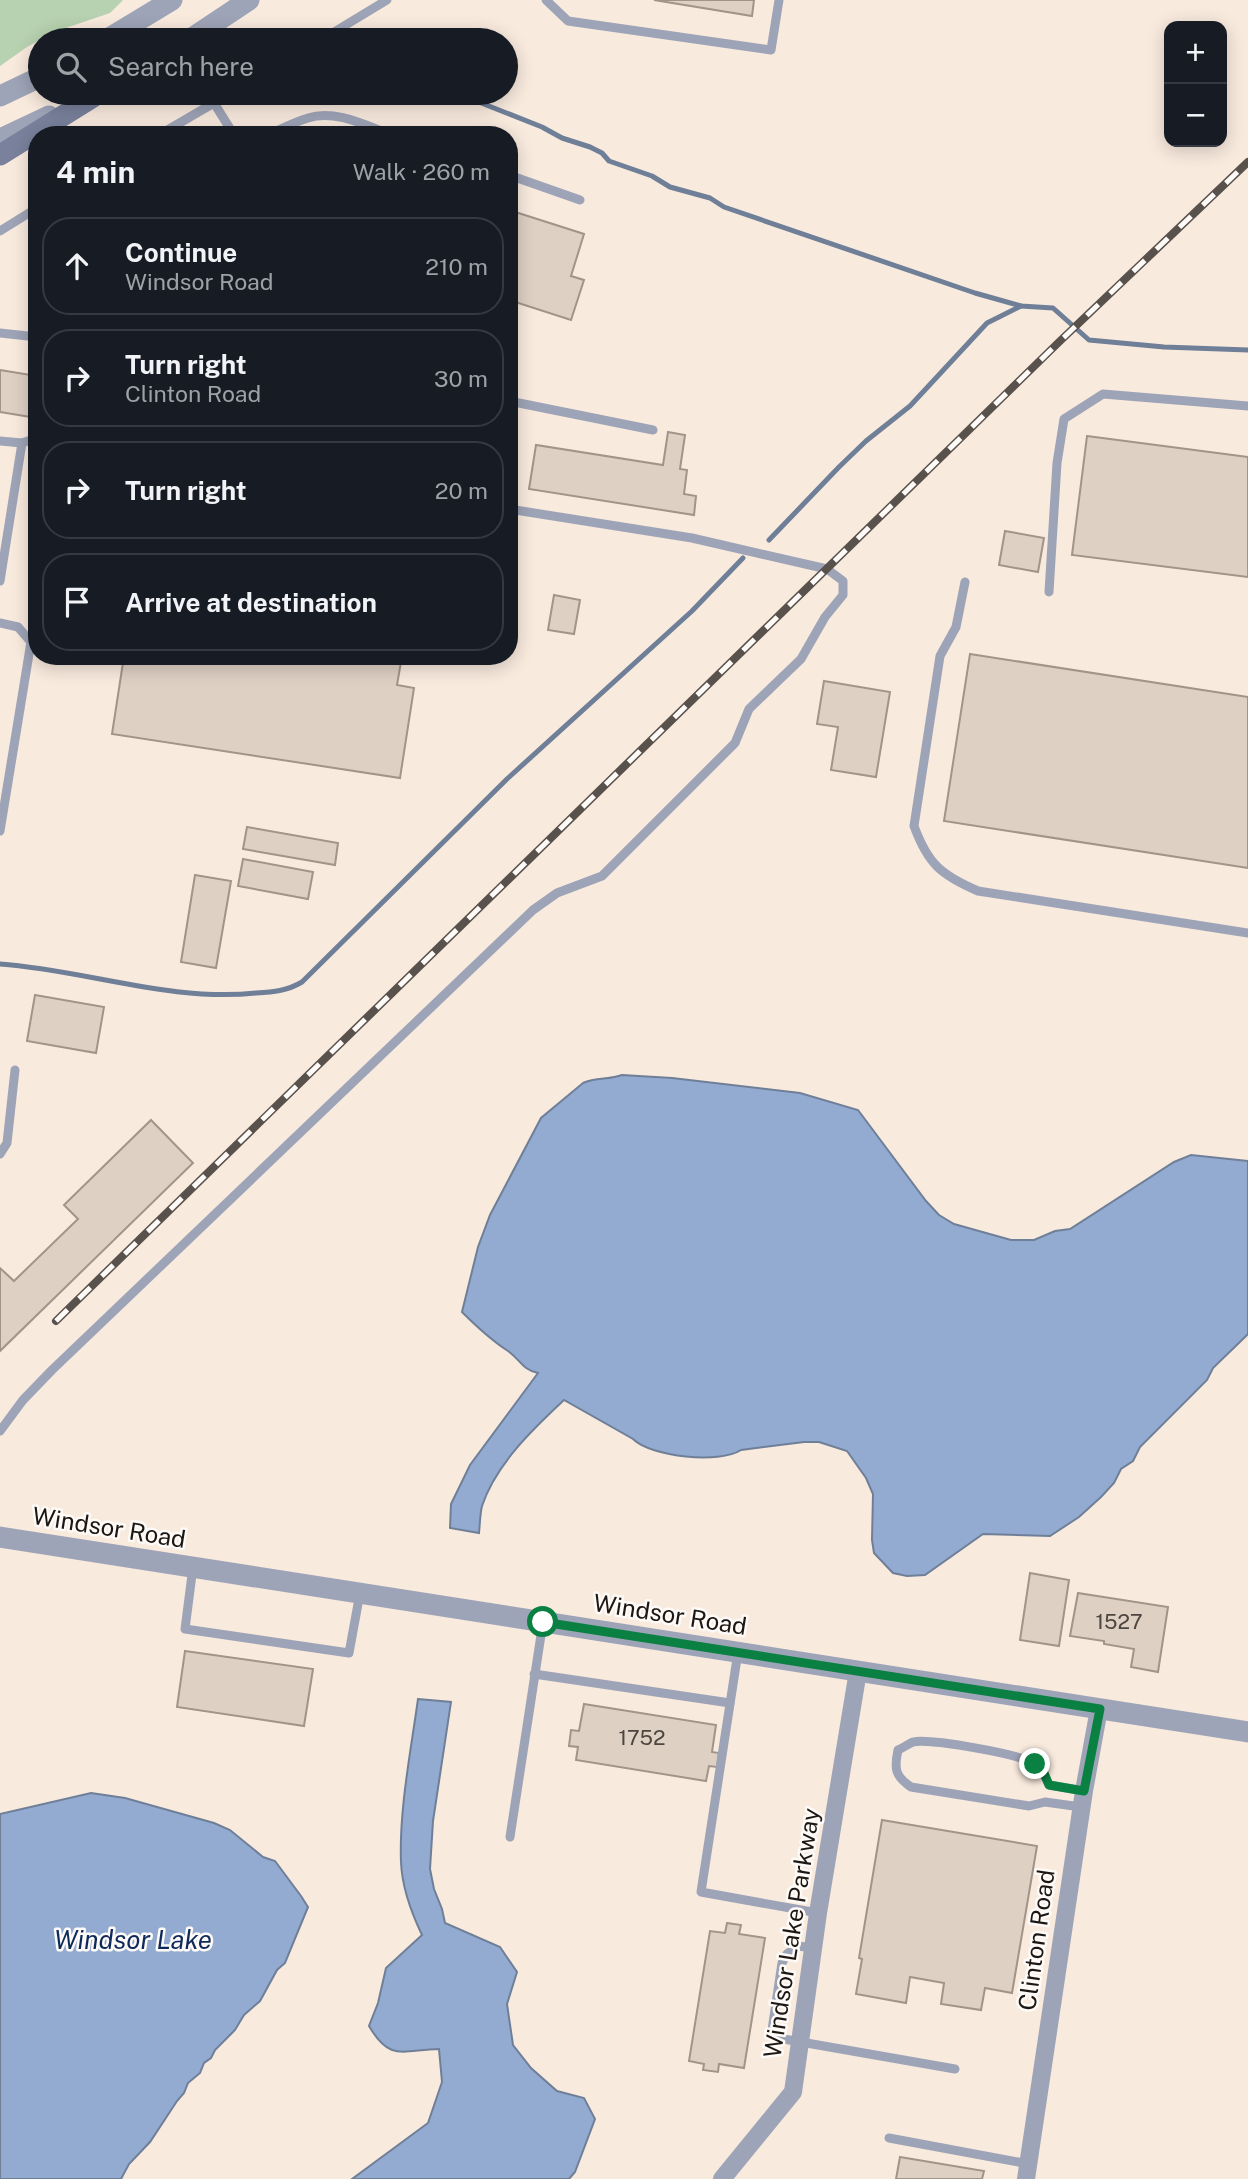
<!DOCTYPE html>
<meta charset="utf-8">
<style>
body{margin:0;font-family:"Public Sans",sans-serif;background:#242831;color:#f1f3f6}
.controls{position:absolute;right:21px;top:21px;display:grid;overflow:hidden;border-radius:14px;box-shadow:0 4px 18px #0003}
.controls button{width:63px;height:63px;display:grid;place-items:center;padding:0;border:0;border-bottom:2px solid #363941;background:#171b24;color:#f1f3f6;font:35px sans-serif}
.stop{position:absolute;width:21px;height:21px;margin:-16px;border:5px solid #0b8043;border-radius:50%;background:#fff}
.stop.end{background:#0b8043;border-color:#fff;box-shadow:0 2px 7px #0008}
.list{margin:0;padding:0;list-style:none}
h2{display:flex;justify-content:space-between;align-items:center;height:91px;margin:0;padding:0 28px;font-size:30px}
h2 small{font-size:23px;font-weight:400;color:#9ea1a6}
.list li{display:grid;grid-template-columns:46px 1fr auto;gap:21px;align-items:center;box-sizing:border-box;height:98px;margin:0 14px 14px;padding:0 14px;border:2px solid #363941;border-radius:28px}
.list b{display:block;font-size:26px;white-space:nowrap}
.list p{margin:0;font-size:23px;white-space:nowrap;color:#9ea1a6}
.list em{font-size:23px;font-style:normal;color:#9ea1a6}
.icon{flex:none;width:38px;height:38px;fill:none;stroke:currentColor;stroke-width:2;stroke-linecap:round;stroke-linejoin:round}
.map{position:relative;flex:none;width:1248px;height:2179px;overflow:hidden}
.search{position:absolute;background:#171b24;box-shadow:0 4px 18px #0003;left:28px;top:28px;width:490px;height:77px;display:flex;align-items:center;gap:18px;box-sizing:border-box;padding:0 24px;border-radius:38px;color:#9ea1a6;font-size:26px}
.panel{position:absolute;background:#171b24;box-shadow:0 4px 18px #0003;left:28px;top:126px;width:490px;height:539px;border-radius:28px}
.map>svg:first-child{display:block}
.green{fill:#b7d2b0}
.water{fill:#93abd1;stroke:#6f7f98;stroke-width:2}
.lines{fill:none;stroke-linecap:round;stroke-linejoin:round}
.stream{stroke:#6f7f98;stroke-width:5}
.building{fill:#dfd0c4;stroke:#a29489;stroke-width:2}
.service{stroke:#9ea4b7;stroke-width:9}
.minor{stroke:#9ea4b7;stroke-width:18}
.tertiary{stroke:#9ea4b7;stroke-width:21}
.secondary{stroke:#79819c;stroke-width:21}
.rail-casing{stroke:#59514b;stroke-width:8}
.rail{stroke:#fdfaf7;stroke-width:5;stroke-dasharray:16;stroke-linecap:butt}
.route{stroke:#0b8043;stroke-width:9}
.labels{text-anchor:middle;stroke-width:5;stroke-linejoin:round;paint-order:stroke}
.number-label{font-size:21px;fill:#4d453f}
.street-label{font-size:24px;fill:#1c1713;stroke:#fdfaf7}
.water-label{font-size:26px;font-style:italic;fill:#0e2a5a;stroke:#fdfaf7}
</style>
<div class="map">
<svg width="1248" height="2179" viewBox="0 0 1248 2179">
<rect width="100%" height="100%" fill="#f9eade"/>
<path class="green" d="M0,0H123L110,13L54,32L27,47L0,66Z"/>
<g class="water">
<path d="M622,1075L672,1078L800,1093L858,1110L926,1201L939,1215L954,1224L1011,1240H1034L1055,1231L1070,1229L1174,1162L1191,1155L1248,1161V1334L1213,1368L1207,1380L1140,1447L1133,1461L1121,1469L1114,1483L1101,1497L1079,1517L1050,1536L983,1534L925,1575L907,1576L893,1573L874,1553L872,1540L873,1494L866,1478L847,1451L819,1442H804L741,1450C720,1464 651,1457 633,1439L564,1400C533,1429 496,1464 482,1506C480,1514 480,1524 479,1533L450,1528L451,1504L470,1465L538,1373C521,1369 521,1360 508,1351C491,1340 477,1327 462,1312L478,1247L490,1215L541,1118L583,1083C596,1077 609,1080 622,1075Z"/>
<path d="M418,1699L451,1702L433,1821L430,1869L434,1889L442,1909L445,1923L500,1947L517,1972L507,2004L513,2045L531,2068L557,2091L584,2098L595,2119L575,2172L569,2179H352L428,2123L442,2082L439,2049C402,2050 390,2062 369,2026L378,2003L386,1968L422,1935C411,1912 402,1888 401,1862C399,1810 411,1750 418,1699Z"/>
<path d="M91,1793L125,1798L214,1823L230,1830L263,1857L275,1861L301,1896L308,1907L285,1963L277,1970L260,2001L244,2015L235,2030L215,2050L211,2058L204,2063L200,2073L188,2083L184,2093L177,2101L150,2142L129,2164L121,2179H0V1814Z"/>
</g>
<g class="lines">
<g class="stream">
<path d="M456,93L542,127L562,138L590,147L602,153L609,161L652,176L670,187L710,198L724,207L975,293L1021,306L1053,308L1089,340L1164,347L1248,350"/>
<path d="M769,540L839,467L866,441L910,406L987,323L1021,306"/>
<path d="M0,964C85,970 170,1002 256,993C273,992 287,991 302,982L507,779L692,611L743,558"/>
</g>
</g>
<g class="building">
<path d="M654,0H754L752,16Z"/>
<path d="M509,210L584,234L571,276L584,280L571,320L509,300Z"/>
<path d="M0,370L37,376V418L0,412Z"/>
<path d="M668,432L685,435L680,469L687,470L684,494L696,496L694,515L529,489L536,445L663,465Z"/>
<path d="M1087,436L1248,457V577L1072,555Z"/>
<path d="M509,467L517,468L514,487L509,486Z"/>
<path d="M1005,531L1044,538L1038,572L999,565Z"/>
<path d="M554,595L580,600L574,634L548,630Z"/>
<path d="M970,654L1248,697V868L944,821Z"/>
<path d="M124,656H402L397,685L414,688L400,778L112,734Z"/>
<path d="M824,681L890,692L876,777L831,770L838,727L817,724Z"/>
<path d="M247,827L338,843L335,865L243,849Z"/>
<path d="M243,859L313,872L308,899L238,886Z"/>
<path d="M195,875L231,881L216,968L181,962Z"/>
<path d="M35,995L104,1007L96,1053L27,1041Z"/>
<path d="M151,1120L193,1163L0,1351V1268L14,1281L78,1219L64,1205Z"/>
<path d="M1030,1573L1069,1580L1059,1646L1020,1640Z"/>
<path d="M1078,1593L1168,1607L1158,1672L1131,1667L1134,1649L1104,1644V1641L1070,1636Z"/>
<path d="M185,1651L313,1669L304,1726L177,1707Z"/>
<path d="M584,1704L716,1725L712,1752L719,1753L717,1767L709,1766L706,1781L576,1760L578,1747L569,1746L571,1730L579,1731Z"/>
<path d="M882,1820L1037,1846L1012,1993L985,1988L981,2010L941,2004L944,1983L910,1977L906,2003L856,1994L862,1959L859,1958Z"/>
<path d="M727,1923L741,1925L739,1934L765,1938L744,2068L719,2064L718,2072L703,2070L704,2064L689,2061L710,1931L725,1933Z"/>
<path d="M900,2157L984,2171L982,2179H896Z"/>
</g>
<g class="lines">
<g class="service">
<path d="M546,0L568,21L771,50L779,0"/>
<path d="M321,40L387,0"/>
<path d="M214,103L234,135"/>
<path d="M159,135L231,93"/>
<path d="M268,135C281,129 294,122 308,118C335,109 367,126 392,135"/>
<path d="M509,175L580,200"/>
<path d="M0,231L37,208"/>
<path d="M0,333L37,337"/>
<path d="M509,401L653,430"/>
<path d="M0,441L22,443"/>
<path d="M0,581L22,443L37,438"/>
<path d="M965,582L956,627L940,656L914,826C928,864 941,875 978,891L1248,933"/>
<path d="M1049,592L1057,463L1064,419L1103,394L1248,406"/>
<path d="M0,623L18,627L31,642L0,831"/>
<path d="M0,1154L7,1143L15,1070"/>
<path d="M0,1431L23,1400L52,1370L533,910L557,893L602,876L735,743L749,709L801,659L825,617L843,595V581L827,569L692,538L509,509"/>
<path d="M193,1567L185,1629L349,1653L360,1593"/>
<path d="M738,1652L701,1892L818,1913"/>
<path d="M534,1674L730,1703"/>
<path d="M1081,1807L1045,1802L1029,1806L911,1787C895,1776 894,1769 898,1750C903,1748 908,1744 913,1742C929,1738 1019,1754 1033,1763C1042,1769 1045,1776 1049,1785L1084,1791"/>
<path d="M510,1837L543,1622"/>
<path d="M813,1948L798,1946L787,1954L782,1963L772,2030L778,2038L955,2069"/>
<path d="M889,2138L1029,2164"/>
</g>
<g class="minor">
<path d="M722,2179L793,2092L818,1913L858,1671"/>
<path d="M1026,2179L1084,1791L1099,1709"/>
</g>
<g class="tertiary">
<path d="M106,40L172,0"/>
<path d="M189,40L249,0"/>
<path d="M0,96L40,77"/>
<path d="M0,139L49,116"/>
<path d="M0,1537L1248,1732"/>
</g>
<path class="secondary" d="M0,155L93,97"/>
<defs>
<path id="rail" d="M56,1321L1059,342L1248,162"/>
</defs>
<use href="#rail" class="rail-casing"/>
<use href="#rail" class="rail"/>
</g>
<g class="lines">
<path class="route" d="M543,1622L1100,1709L1084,1791L1049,1785L1044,1773L1035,1764"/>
</g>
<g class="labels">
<g class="number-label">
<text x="1119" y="1629">1527</text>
<text x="642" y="1745">1752</text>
</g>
<g class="street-label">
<text transform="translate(109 1528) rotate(9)" y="8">Windsor Road</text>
<text transform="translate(670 1615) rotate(9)" y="8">Windsor Road</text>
<text transform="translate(792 1933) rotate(-81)" y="8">Windsor Lake Parkway</text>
<text transform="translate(1037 1940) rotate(-82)" y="8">Clinton Road</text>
</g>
<g class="water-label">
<text x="133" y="1949">Windsor Lake</text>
</g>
</g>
</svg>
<div class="controls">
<button>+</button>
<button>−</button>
</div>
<div class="stop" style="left:543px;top:1622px"></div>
<div class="stop end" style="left:1035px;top:1764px"></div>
<div class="search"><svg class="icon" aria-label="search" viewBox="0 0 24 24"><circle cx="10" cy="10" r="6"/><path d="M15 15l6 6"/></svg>Search here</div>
<section class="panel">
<h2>4 min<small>Walk · 260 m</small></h2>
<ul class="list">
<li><svg class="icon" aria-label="ahead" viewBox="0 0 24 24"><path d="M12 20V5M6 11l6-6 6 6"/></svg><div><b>Continue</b><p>Windsor Road</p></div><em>210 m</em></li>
<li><svg class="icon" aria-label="right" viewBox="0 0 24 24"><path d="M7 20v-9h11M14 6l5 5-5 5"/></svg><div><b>Turn right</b><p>Clinton Road</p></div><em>30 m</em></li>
<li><svg class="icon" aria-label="right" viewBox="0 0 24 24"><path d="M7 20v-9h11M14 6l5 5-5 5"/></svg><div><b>Turn right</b></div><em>20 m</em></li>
<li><svg class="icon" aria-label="arrive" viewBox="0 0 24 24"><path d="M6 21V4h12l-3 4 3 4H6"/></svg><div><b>Arrive at destination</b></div></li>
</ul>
</section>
</div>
